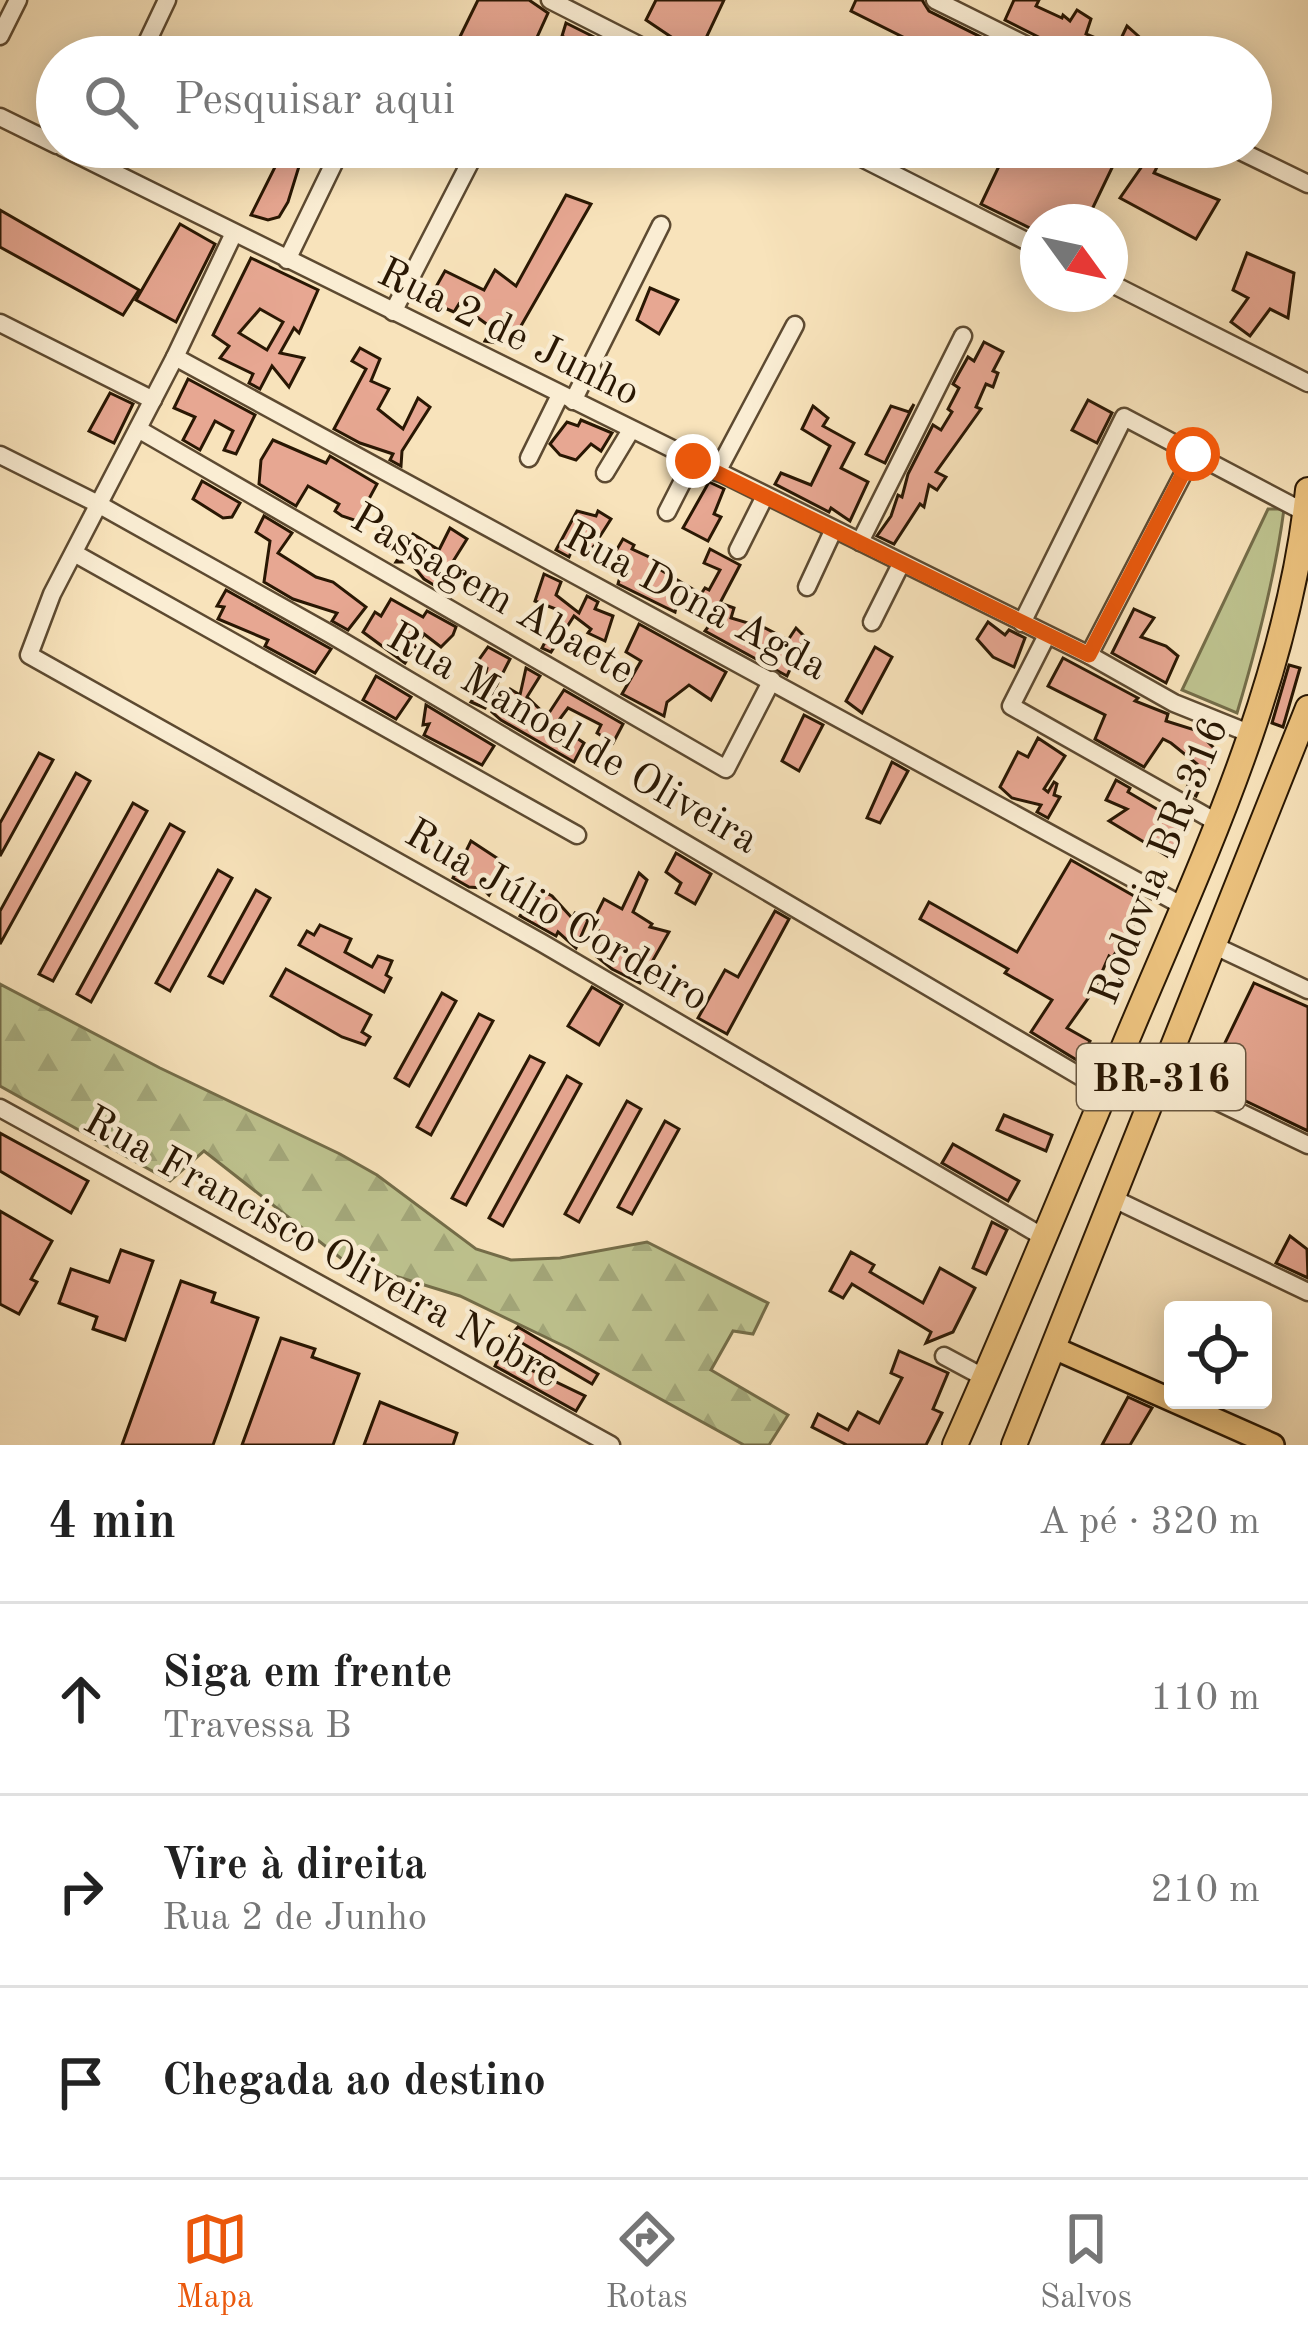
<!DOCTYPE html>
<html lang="pt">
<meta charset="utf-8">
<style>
body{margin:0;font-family:"Old Standard TT",serif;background:#f2f2f2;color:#222}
.controls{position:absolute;right:36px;bottom:36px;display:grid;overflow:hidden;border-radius:12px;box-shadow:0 6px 30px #0003}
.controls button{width:108px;height:108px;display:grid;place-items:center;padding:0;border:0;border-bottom:3px solid #e0e0e0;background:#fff;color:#222;font:60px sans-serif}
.compass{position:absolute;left:1020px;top:204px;width:108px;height:108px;border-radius:50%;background:#fff;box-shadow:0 6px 30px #0003;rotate:123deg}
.stop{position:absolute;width:36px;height:36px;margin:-27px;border:9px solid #ea580c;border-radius:50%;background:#fff}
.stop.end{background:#ea580c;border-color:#fff;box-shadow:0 3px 12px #0008}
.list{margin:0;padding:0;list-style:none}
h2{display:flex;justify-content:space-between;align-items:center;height:156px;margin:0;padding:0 48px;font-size:51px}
h2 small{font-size:39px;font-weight:400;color:#767676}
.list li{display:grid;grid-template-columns:78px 1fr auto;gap:36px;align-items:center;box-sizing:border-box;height:192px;padding:0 48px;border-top:3px solid #e0e0e0}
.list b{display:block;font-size:45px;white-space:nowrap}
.list p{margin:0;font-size:39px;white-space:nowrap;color:#767676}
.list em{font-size:39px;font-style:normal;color:#767676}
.icon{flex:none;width:66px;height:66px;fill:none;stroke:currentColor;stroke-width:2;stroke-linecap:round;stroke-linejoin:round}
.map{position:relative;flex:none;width:1308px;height:1445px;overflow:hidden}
.search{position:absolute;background:#fff;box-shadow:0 6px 30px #0003;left:36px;right:36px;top:36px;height:132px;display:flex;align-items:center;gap:30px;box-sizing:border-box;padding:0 42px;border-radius:66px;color:#767676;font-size:45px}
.sheet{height:732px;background:#fff}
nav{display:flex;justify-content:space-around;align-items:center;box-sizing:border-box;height:168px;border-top:3px solid #e0e0e0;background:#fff;font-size:33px;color:#767676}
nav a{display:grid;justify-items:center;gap:6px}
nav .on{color:#ea580c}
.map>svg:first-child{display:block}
.forest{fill:url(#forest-firs);stroke:#746d49;stroke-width:3}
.green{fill:#bec38f;stroke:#746d49;stroke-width:3}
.building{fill:#e7a792;stroke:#291703;stroke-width:3;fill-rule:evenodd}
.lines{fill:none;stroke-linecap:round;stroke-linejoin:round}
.minor-casing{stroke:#5d4a31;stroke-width:21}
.major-casing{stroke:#291703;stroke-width:26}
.highway-casing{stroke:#291703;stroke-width:28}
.minor{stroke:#faedd3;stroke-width:16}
.major{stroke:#ecc27e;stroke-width:21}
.highway{stroke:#ecc27e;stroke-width:24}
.route{stroke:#ea580c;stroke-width:15}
.labels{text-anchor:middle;stroke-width:9;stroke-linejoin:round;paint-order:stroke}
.shield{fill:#faedd3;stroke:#685741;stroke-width:3}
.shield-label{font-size:39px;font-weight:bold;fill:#291703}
.street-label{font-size:42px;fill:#291703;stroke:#faedd3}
</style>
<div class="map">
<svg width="1308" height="1445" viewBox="0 0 1308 1445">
<defs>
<pattern id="forest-firs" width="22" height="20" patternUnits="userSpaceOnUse" patternTransform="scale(3)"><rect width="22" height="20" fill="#bec38f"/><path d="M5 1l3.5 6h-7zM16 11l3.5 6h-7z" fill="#a3a77a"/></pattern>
</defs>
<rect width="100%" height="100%" fill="#f8e3bb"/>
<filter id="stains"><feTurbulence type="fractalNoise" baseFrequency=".00167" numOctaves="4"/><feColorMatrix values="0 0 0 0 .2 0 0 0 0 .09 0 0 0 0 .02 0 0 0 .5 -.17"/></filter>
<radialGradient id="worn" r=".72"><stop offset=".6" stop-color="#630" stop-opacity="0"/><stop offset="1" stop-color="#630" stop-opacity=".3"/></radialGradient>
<path class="forest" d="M0,984L160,1068L340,1154L377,1175L476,1249L511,1260L560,1258L647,1242L768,1303L753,1334L733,1331L711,1370L788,1415L769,1445H744L568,1348L460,1296L343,1260L204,1151L170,1181L0,1086Z"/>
<path class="green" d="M1268,509H1284C1275,578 1257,646 1237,713L1182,690Z"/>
<g class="building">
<path d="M478,0H529L548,13L528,57H450Z"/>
<path d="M656,0H724L698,55L646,20Z"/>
<path d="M856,0H922L929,11L1021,57H943L851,11Z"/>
<path d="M1014,0H1039L1036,6L1062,18L1063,15L1070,21L1077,10L1091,19L1086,34L1117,47L1127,26L1145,42L1138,55L1141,57H1063L1056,46L1005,20Z"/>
<path d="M566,23L608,44L629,57H602L562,36Z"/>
<path d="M285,147H305L288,202L279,217L268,220L251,215Z"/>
<path d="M1008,147H1122L1086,222H1038V232L981,204Z"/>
<path d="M1125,147H1167L1154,173L1219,200L1196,239L1120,198L1147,159Z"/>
<path d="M566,195L591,204L510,345L485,341L492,328L459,304L454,312L428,301L445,271L484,290L495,270L516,286Z"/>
<path d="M0,210L139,290L123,315L0,247Z"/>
<path d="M180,224L215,244L176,322L136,300Z"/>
<path d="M1247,253L1294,273L1288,318L1270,309L1250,336L1231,322L1248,298L1233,290Z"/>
<path d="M251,258L318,290L299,333L294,328L280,353L304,358L289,387L272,366L260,389L249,383L253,374L220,358L229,346L213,335ZM260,309L283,322L267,350L239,333Z"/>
<path d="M650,288L678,300L659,334L637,320Z"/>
<path d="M984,342L1003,352L993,371L998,373L993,387L986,384L976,407L981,409L936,472L946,477L937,490L929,485L924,507L920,504L894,544L877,536L891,516L898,495L902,497L908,474L933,425L941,430L952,412L948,409L959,388L953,384L959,373L968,357L974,361Z"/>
<path d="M360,348L380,359L371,381L389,389L378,409L403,429L418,398L430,407L402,451L401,466L390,460L393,454L360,443L334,429L366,369L352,361Z"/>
<path d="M188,379L255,415L236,454L224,450L233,431L215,421L200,450L183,440L195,417L174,408Z"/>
<path d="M110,393L133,404L114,443L89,431Z"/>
<path d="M1088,400L1112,413L1097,443L1072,430Z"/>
<path d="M914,404L885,463L866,454L891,406L909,412Z"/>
<path d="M813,406L828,418L823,426L854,443L841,468L868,482L850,521L831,508L829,512L775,484L781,473L811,485L830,446L802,429Z"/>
<path d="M581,420L612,433L601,451L591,444L576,460L560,455L550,444L567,422L578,426Z"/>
<path d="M273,440L326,463L330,456L377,484L357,521L342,516L335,511L339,504L308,486L296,506L259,484L261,460Z"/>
<path d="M202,481L240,503L232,517L223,518L193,499Z"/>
<path d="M709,482L724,489L714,514L721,517L708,541L683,528Z"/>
<path d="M577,511L596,516L598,511L611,519L588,555L575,543L569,557L556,550Z"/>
<path d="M264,516L292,533L278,553L316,577L333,582L366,607L348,630L332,621L337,613L293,599L264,582L270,541L256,532Z"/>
<path d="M450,528L467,539L437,587L424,579L410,562H396L413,534L439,550Z"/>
<path d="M623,539L634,545L632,549L662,563L659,569L701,594L705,588L709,590L720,570L704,563L710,549L740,565L720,603L734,608L731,618L765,628L788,640L796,628L805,637L787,676L705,631L714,619L678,598L675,612L618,584L620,577L606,568Z"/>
<path d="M544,574L561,582L556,595L579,613L587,596L598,602L595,609L613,616L605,641L588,633L591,629L574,616L551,652L542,648L561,611L535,601Z"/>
<path d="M226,590L331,649L315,673L265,646L268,640L218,619L224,607L217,606Z"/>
<path d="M391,599L423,617L427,611L456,627L453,635L441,647L424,634L405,663L363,632L375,612L381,616Z"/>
<path d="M1134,609L1154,618L1141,637L1166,646L1178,656L1166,683L1112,653Z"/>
<path d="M988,622L1005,635L1009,630L1025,638L1014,667L993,657L977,639Z"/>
<path d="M639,624L726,672L711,700L689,685L667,702L664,716L622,694L641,661L626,652Z"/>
<path d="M488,647L510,659L485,708L471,702L484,682L487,668L478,661Z"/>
<path d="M875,647L892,657L862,713L846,701Z"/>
<path d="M1063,658L1138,698L1135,701L1168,714L1166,721L1211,735L1207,741L1217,751L1196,796L1186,790L1197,764L1171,743L1163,739L1144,767L1095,739L1105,715L1048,686Z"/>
<path d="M1289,665L1300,668L1283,727L1272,723Z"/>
<path d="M526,668L540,676L527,697L547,716L564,690L623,724L613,743L597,733L601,725L568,708L556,724L584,743L574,762L501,720L492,712L510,689L520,695Z"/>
<path d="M376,676L411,697L396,719L363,700Z"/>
<path d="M426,705L494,746L482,765L424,735L429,724L423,725Z"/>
<path d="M804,715L823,725L799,771L782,761Z"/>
<path d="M1038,738L1065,756L1044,789L1048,792L1054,782L1057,784L1054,795L1060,797L1048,818L1037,812L1041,805L1012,798L1000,787L1018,752L1028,757Z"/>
<path d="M39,753L53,760L0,856V823Z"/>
<path d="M892,762L908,771L880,823L867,818Z"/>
<path d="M76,773L90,781L0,944V911Z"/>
<path d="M1116,780L1130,788L1128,792L1184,825L1169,857L1109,821L1127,809L1106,800Z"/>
<path d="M133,803L147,811L53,981L39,974Z"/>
<path d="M170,824L184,832L91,1002L77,994Z"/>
<path d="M471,841L506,864L489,895L482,888L469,887L453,878Z"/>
<path d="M676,853L711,874L695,904L676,893L681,883L666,872Z"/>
<path d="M1071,860L1148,904L1112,958L1109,956L1094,990L1067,1028L1090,1041L1080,1062L1031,1032L1052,1000L1005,973L1008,969L920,919L929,902L1017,952Z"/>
<path d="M218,870L232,878L170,991L156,983Z"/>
<path d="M639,873L647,880L633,912L652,924L650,927L669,932L640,983L612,969L596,956L607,937L591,925L604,899L622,909Z"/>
<path d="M537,888L552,896L572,918L575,913L588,920L576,948L558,932L556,936L520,916Z"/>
<path d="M256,890L270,898L223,983L209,976Z"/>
<path d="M775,911L789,919L727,1034L698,1018L725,970L738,977Z"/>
<path d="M320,925L351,939L345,952L372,967L378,956L392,961L386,975L391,978L384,992L299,945L307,931L314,935Z"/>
<path d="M286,969L371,1015L362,1032L370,1037L365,1045L342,1037L271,996Z"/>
<path d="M1254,983L1308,1007V1131L1206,1082Z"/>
<path d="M592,987L622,1005L599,1045L568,1026Z"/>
<path d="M442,993L456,1001L409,1086L395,1078Z"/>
<path d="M479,1014L493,1021L431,1135L417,1127Z"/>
<path d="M530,1056L544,1063L466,1205L452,1198Z"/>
<path d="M567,1076L581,1084L503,1226L489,1218Z"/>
<path d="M627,1101L641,1109L579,1222L565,1214Z"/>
<path d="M1004,1115L1052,1135L1046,1151L997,1130Z"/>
<path d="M665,1121L679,1129L632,1214L618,1207Z"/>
<path d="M0,1133L88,1181L71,1213L0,1171Z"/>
<path d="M953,1144L1019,1181L1008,1201L942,1163Z"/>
<path d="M0,1211L52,1241L31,1279L37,1282L19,1314L0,1304Z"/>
<path d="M992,1222L1007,1230L986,1274L973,1268Z"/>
<path d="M1290,1236L1307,1249L1308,1278L1276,1263Z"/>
<path d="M121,1250L153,1261L125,1340L93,1329L97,1317L59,1303L71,1269L109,1282Z"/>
<path d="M851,1252L874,1265L870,1272L923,1303L940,1268L975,1288L953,1332L926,1343L931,1332L852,1284L843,1298L830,1291Z"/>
<path d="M181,1281L215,1293L212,1302L258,1318L230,1398L213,1445H122Z"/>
<path d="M518,1327L598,1374L592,1384L510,1336Z"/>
<path d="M281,1338L315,1349L312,1357L359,1374L333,1445H242Z"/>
<path d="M899,1351L948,1373L933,1409L942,1413L926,1445H847L812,1427L818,1414L848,1430L858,1412L879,1423L902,1378L891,1373Z"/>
<path d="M500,1355L585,1396L576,1411L495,1366Z"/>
<path d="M1128,1397L1152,1408L1130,1445H1102Z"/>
<path d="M380,1402L457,1433L453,1445H364Z"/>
</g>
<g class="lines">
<defs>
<g id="minor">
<path d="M550,0L662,57"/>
<path d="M935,0L1050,57"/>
<path d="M0,36L18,0"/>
<path d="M140,57L167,0"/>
<path d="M0,117L57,145"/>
<path d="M62,147L1089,655L1174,703L1251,734"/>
<path d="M840,147L1038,247"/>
<path d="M1232,147L1308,184"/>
<path d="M234,233L175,357L52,594L29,655L542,943L1045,1238"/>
<path d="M287,260L336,159"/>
<path d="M1110,283L1308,383"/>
<path d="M393,312L478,147"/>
<path d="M0,323L153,400"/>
<path d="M175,357L1183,906"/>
<path d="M573,401L661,225"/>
<path d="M138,429L726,769L772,680"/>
<path d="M0,455L98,504L330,634L1105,1091"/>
<path d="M529,458L560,395"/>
<path d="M717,472L795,325"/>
<path d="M605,473L631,430"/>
<path d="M667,512L693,461"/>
<path d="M860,542L963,336"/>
<path d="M738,550L765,496"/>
<path d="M74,553L577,835"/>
<path d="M807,587L833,531"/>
<path d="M872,622L901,564"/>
<path d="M1022,623L1124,417L1306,513"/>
<path d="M1047,635L1011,706L1218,823"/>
<path d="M1089,655L1193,455"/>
<path d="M1215,946L1308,990"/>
<path d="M1162,1075L1308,1145"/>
<path d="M0,1108L611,1445"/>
<path d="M1112,1198L1308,1292"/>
<path d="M944,1356L985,1378"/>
</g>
<path id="major" d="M1054,1348L1273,1445"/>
<g id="highway">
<path d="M955,1445C1017,1306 1074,1165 1133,1025C1206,853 1288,678 1308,490"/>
<path d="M1014,1445L1308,708"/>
</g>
</defs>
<use href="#minor" class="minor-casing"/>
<use href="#major" class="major-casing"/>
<use href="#highway" class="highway-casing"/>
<use href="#minor" class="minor"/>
<use href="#major" class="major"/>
<use href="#highway" class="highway"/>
</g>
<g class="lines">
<path class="route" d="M693,461L1089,655L1193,454"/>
</g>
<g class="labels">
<rect class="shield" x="1077" y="1044" width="168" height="66" rx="9"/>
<g class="shield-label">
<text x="1161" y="1091">BR-316</text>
</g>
<g class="street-label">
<text transform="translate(510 330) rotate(26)" y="15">Rua 2 de Junho</text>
<text transform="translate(494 592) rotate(30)" y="15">Passagem Abaete</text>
<text transform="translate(697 599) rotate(28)" y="15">Rua Dona Agda</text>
<text transform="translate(574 736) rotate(30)" y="15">Rua Manoel de Oliveira</text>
<text transform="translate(1157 860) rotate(-68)" y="15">Rodovia BR-316</text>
<text transform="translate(558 913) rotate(30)" y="15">Rua Júlio Cordeiro</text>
<text transform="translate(323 1245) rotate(29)" y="15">Rua Francisco Oliveira Nobre</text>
</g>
</g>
<rect width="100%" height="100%" filter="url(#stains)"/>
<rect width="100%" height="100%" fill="url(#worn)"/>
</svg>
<div class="controls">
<button><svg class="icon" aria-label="locate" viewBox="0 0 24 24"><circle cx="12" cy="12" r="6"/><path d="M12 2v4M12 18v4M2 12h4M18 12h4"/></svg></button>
</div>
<svg class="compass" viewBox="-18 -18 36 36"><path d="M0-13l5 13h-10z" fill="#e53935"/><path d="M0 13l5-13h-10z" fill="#767676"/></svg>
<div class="stop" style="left:1193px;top:454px"></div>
<div class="stop end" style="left:693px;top:461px"></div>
<div class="search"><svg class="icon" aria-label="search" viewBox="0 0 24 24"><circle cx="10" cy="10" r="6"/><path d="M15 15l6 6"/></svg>Pesquisar aqui</div>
</div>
<section class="sheet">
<h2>4 min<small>A pé · 320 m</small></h2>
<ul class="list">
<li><svg class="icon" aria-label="ahead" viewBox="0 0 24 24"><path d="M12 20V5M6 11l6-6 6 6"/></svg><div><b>Siga em frente</b><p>Travessa B</p></div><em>110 m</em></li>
<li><svg class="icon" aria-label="right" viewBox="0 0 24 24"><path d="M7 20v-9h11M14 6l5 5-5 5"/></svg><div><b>Vire à direita</b><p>Rua 2 de Junho</p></div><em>210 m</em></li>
<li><svg class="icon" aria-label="arrive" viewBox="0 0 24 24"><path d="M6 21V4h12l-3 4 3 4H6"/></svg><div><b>Chegada ao destino</b></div></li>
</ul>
</section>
<nav>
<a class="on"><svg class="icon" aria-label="map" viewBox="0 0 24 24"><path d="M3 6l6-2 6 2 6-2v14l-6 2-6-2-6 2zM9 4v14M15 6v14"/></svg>Mapa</a>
<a><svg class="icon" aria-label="directions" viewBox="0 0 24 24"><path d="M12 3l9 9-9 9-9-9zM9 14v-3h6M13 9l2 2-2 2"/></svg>Rotas</a>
<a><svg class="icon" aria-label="saved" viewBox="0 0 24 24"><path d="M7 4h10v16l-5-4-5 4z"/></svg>Salvos</a>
</nav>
